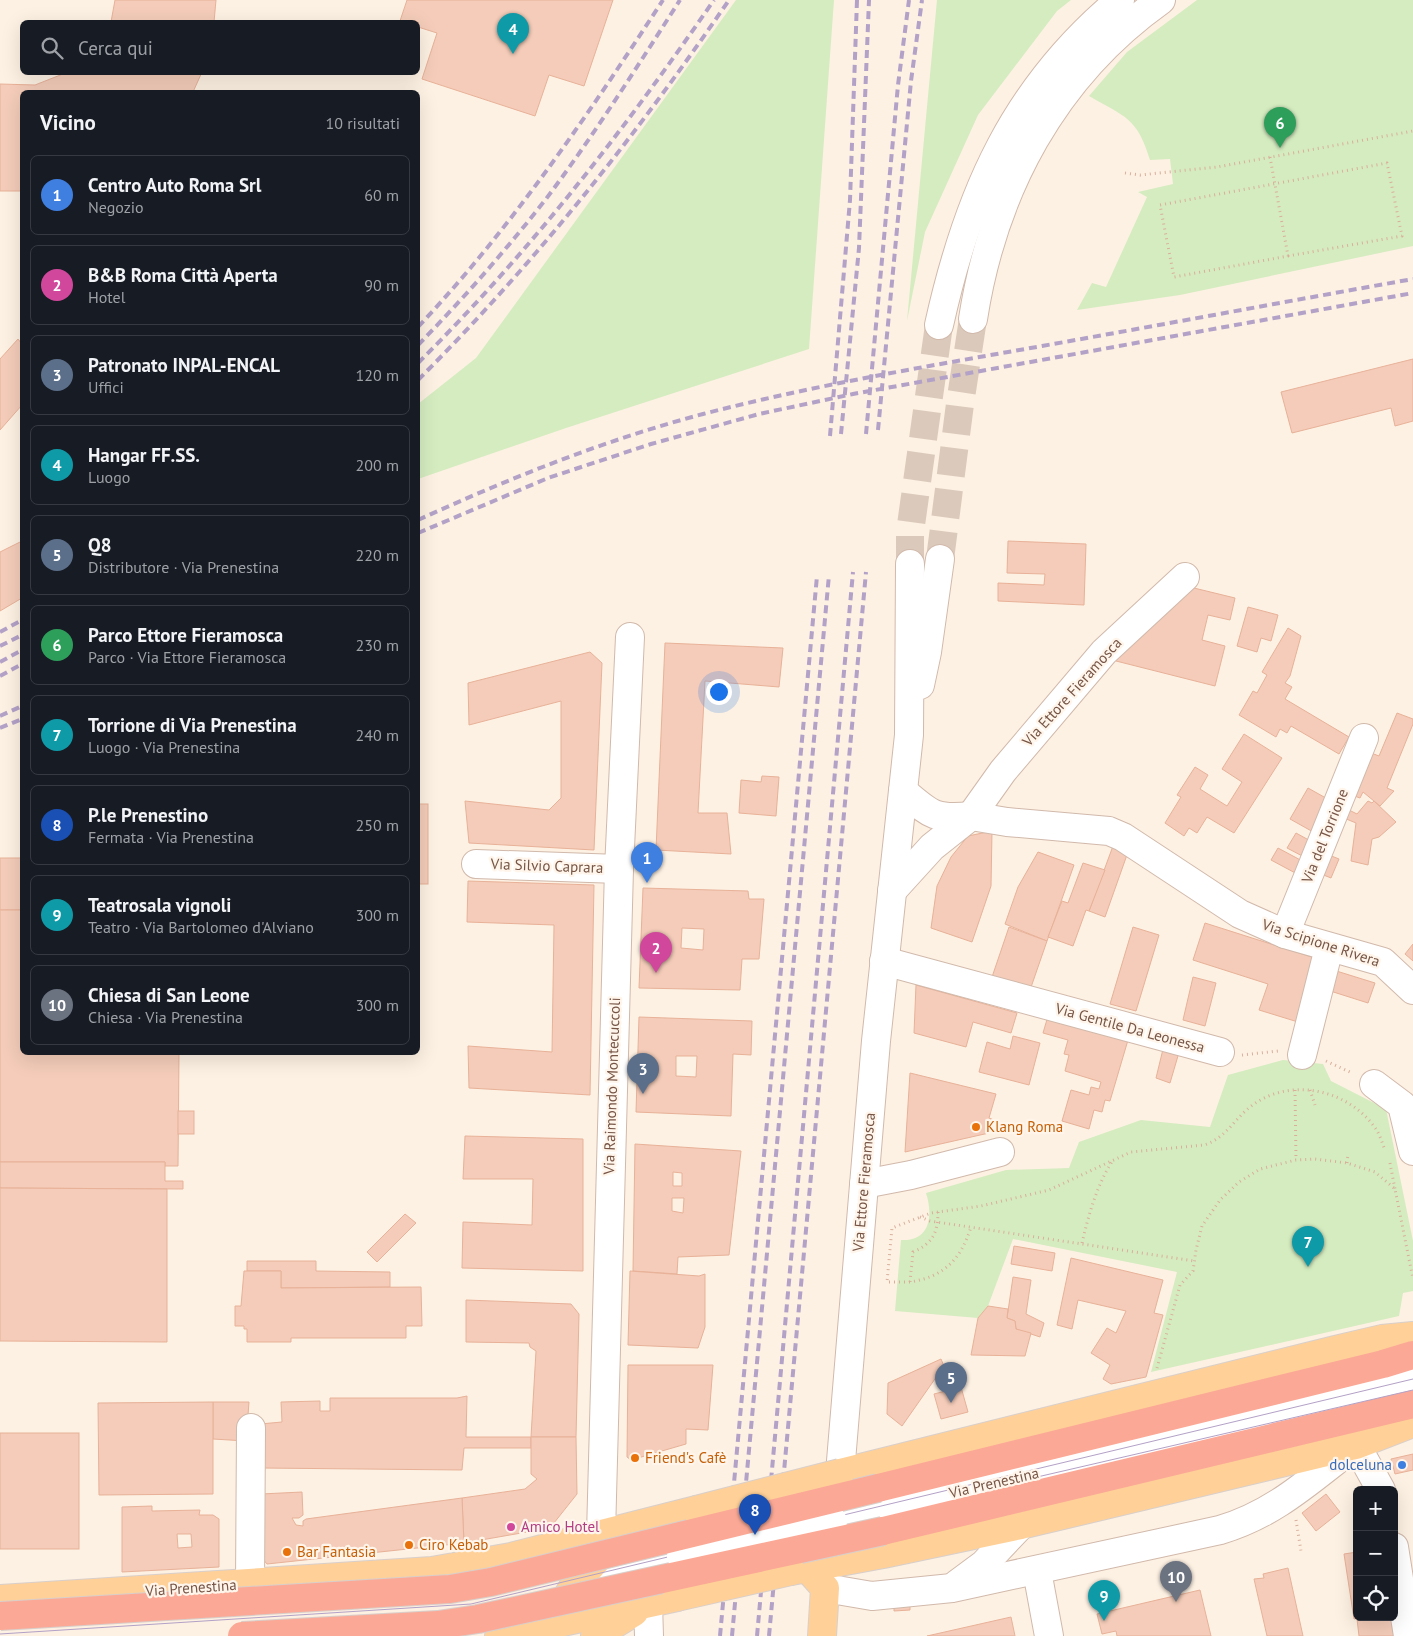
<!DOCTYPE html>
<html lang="it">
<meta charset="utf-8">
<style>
body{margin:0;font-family:"PT Sans",sans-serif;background:#242831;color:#f1f3f6}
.controls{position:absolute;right:15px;bottom:15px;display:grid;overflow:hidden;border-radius:8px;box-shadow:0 5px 20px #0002}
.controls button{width:45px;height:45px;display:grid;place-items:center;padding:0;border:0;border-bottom:1px solid #363941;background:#171b24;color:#f1f3f6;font:25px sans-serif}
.you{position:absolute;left:718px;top:691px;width:18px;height:18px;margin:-12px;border:4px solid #fff;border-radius:50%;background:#1a73e8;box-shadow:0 0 0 8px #1a73e833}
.badge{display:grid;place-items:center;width:32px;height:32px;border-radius:50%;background:#ed5b41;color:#fff;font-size:16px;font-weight:700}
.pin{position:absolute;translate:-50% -41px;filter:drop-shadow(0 1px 2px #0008)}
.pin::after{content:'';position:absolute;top:26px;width:18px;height:15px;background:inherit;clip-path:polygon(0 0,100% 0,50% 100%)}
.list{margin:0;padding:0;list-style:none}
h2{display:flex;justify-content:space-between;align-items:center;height:65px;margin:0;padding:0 20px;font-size:21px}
h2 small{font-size:16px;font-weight:400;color:#9ea1a6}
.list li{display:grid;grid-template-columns:32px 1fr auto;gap:15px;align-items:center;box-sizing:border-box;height:80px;margin:0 10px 10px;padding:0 10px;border:1px solid #363941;border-radius:8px}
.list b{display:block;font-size:19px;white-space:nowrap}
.list p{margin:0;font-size:16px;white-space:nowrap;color:#9ea1a6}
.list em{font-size:16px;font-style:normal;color:#9ea1a6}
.icon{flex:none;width:28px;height:28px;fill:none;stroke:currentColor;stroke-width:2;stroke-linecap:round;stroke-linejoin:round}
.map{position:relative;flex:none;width:1413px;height:1636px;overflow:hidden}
.search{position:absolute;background:#171b24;box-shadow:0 5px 20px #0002;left:20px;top:20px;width:400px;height:55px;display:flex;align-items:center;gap:12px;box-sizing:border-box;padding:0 18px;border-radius:8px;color:#9ea1a6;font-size:19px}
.panel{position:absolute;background:#171b24;box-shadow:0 5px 20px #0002;left:20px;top:90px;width:400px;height:965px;border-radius:8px}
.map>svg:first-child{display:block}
.green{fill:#d5ecc0}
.building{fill:#f4ccb9;stroke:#e8b198;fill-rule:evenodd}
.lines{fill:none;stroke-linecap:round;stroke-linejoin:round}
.minor-tunnel{stroke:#dbcabc;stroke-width:28;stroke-dasharray:28 14;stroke-linecap:butt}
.minor-casing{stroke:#d1b9ab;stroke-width:30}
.major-casing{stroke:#d9cfcb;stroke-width:30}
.highway-casing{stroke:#d9cfcb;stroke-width:30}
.path{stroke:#d9af9c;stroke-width:3;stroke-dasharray:1 4;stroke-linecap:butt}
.minor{stroke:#fff;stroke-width:28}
.major{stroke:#ffd198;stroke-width:28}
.highway{stroke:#fba996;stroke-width:28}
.tram{stroke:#b3a1c7;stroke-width:1}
.rail{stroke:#b3a1c7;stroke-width:4;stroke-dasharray:8 5;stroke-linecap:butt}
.minor-bridge-casing{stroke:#d1b9ab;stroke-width:30;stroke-linecap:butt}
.major-bridge-casing{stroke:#d9cfcb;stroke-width:30;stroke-linecap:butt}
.highway-bridge-casing{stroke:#d9cfcb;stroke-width:30;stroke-linecap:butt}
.minor-bridge{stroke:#fff;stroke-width:28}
.major-bridge{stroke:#ffd198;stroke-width:28}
.highway-bridge{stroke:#fba996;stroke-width:28}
.food-dot{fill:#e8710a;stroke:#fff5ea;stroke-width:2}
.shop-dot{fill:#3f7fe0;stroke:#fff5ea;stroke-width:2}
.hotel-dot{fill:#d1479c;stroke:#fff5ea;stroke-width:2}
.labels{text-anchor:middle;stroke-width:4.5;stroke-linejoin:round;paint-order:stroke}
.street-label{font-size:15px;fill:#765547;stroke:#fff5ea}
.food-label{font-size:15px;fill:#c56008;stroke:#fff5ea;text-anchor:start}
.shop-label{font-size:15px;fill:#366cbe;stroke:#fff5ea;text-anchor:end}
.hotel-label{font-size:15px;fill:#b23c85;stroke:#fff5ea;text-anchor:start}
</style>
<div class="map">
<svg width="1413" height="1636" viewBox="0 0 1413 1636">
<rect width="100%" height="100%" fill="#fdf1e3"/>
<g class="green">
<path d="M736,0H834L809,349L566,428L418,479V404L476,358Z"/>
<path d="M937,0H1071L1057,11L978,115L925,232L907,321Z"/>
<path d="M1197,0H1413V246L1180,295L1077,310L1092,283L1106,287L1147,197L1138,192L1173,184L1170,159L1150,160C1137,117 1125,117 1089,96L1127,52Z"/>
<path d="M1283,1060L1323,1064L1331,1081L1386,1109L1413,1241V1291L1403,1293L1399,1316L1151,1372L1177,1272L1013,1239L988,1306L978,1318L895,1311L901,1240C931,1242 933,1214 926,1193L1006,1170L1069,1168L1079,1142L1141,1120L1210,1127L1228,1075Z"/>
</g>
<g class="building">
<path d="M115,0H216L214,22H111Z"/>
<path d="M407,0H613L584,86L549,75L535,116L422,79L437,33L418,27V22L400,21Z"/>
<path d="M68,72H202L193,92H22V191H0V84L35,85Z"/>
<path d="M18,339L22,344V405L0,430V359Z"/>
<path d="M1413,359V421L1395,426L1391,408L1292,433L1281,392Z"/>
<path d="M22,541V598L0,611V552Z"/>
<path d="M1008,541L1086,544L1084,605L998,601V583L1044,585L1045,574L1007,573Z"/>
<path d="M1194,588L1235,598L1230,620L1208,615L1202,640L1225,646L1215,686L1116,661L1117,654Z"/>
<path d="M1248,607L1278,615L1271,641L1261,638L1257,652L1237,646Z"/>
<path d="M1288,628L1301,636L1290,676L1285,683L1292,687L1285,699L1349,737L1339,754L1291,726L1287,733L1280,729L1276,737L1239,715L1253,691L1257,693L1267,675L1262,672Z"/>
<path d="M665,643L783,648L779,687L705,681L698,813H727L731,854L656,850Z"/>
<path d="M590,652L602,663L594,850L469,843L465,801L549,810L561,798V701L469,725L468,683Z"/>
<path d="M1397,713L1413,719V724L1387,788L1394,791L1380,806L1363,792L1360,798L1349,794L1366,751L1379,756Z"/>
<path d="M1244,734L1282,758L1234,833L1207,817L1197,833L1189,828L1184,836L1165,823L1181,797L1177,795L1195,767L1208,775L1200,789L1227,806L1242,782L1222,769Z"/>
<path d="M762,776L779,777L776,816L739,813L741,780L761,782Z"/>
<path d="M1308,788L1333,802L1315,833L1290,819Z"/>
<path d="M1368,801L1372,803L1374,801L1396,822L1379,837L1372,839L1368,865L1351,861L1356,823L1339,816L1343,807L1357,814Z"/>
<rect x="418" y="804" width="10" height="80"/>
<path d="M992,831L991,886L972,942L931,928L937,886L951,857L968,836Z"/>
<path d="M1296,833L1316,844L1308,859L1287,848Z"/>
<path d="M1113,846L1128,852L1105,917L1089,911Z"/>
<path d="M1278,848L1306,863L1299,875L1271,860Z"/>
<path d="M1038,852L1074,865L1047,941L1005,924L1018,887Z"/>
<path d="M1324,853L1339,859L1331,878L1316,872Z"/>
<rect x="0" y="858" width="22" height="52"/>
<path d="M1083,863L1105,870L1089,911L1086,910L1073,946L1048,937L1062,901L1068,903Z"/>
<path d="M468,881L594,885L590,1095L469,1088L468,1046L552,1052L554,925L467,922Z"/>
<path d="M643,888L748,891L749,899H764L759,959H742L740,990L639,988ZM682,928L704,929L703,950L681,948Z"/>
<path d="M0,910H22V1052H179L178,1166H165V1162H0Z"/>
<path d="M1205,923L1318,959L1298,1022L1259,1010L1268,984L1193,960Z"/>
<path d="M1009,927L1047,941L1029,993L991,980Z"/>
<path d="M1133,927L1159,935L1136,1011L1110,1004Z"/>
<path d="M1413,944V961L1405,954Z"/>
<path d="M1330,969L1375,983L1368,1003L1324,989Z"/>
<path d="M1193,977L1216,983L1205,1026L1183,1020Z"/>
<path d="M916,985L1017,1013L1011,1033L973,1022L966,1047L914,1033Z"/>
<path d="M1048,1016L1128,1040L1110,1101L1105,1100L1102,1112L1094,1110L1089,1129L1062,1121L1071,1090L1089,1095L1091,1087L1099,1089L1101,1082L1065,1071L1069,1055L1064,1054L1068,1040L1043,1033Z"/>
<path d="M639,1017L752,1021L751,1055L733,1054L731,1116L636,1112ZM676,1056H697L696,1077L676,1076Z"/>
<path d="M1013,1036L1040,1043L1029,1085L979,1072L987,1042L1010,1049Z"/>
<path d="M1164,1045L1180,1049L1170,1083L1156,1078Z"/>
<path d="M910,1073L996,1094L989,1118L994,1120L989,1133L905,1152Z"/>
<rect x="178" y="1111" width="16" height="23"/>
<path d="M465,1136L583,1139V1271L462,1268L463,1222L532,1225L533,1179H463Z"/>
<path d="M635,1144L741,1151L729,1255L678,1257L677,1274L633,1271ZM673,1172L682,1173V1186H673ZM672,1198H684L683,1213L672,1211Z"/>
<path d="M0,1162H165V1181H183V1189L0,1188Z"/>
<path d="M0,1188L167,1189V1342L0,1341Z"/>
<path d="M405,1214L416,1223L377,1262L367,1252Z"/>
<path d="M1014,1246L1055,1253L1052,1271L1011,1264Z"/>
<path d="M1071,1258L1163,1280L1154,1313L1163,1315L1146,1377L1111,1384L1103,1379L1110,1365L1091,1353L1107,1328L1116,1333L1126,1311L1078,1300L1072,1329L1057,1325Z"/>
<path d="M247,1261H316V1271L390,1272V1287L281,1288V1271H247Z"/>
<path d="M244,1271H281V1288L421,1287L422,1326H406V1338H291V1342H247V1329H244V1326H235V1306H241Z"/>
<path d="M630,1271L699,1276L705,1274V1327L698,1348L628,1345Z"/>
<path d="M1013,1277L1031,1280L1026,1314L1044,1323L1040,1337L1016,1329L1015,1321L1007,1318Z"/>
<path d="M466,1300L571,1304L579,1314L576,1437H531L536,1351L530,1347L529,1343L466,1342Z"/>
<path d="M988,1306L1008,1309L1007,1318L1015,1321L1016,1329L1031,1333L1025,1356L971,1355L978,1318Z"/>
<path d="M941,1359L944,1366L902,1426L887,1414L888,1383Z"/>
<path d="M628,1365H713L708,1430L686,1429V1444L631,1460L627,1457Z"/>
<path d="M961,1387L968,1412L941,1419L934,1394Z"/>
<path d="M467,1396L466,1437H531V1448H464L462,1470L261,1468L260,1424L282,1422L281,1402L320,1401V1411H330V1398H457Z"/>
<path d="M213,1402H249L246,1441L213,1439Z"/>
<path d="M213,1402V1494L99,1495L98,1403Z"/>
<rect x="0" y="1433" width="79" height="116"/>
<path d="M531,1437H576L577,1494L550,1528L464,1543L462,1498L525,1489L537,1479L531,1474Z"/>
<path d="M1413,1454V1470L1395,1474L1391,1459Z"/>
<path d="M302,1492L303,1515L299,1518H292L296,1525L303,1526V1521L306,1519L462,1498L464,1543L267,1564L262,1558L261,1494Z"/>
<path d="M1326,1494L1340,1512L1316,1531L1302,1513Z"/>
<path d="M152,1506V1511L200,1510L199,1515H213L219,1519V1567L122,1572V1507ZM177,1534H191L192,1547L178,1548Z"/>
<path d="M1357,1552V1617H1365L1354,1619L1344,1554Z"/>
<path d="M1288,1568L1303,1636H1267L1254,1579L1264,1578L1263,1574Z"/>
<path d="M1200,1590L1211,1636H1117L1116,1631L1102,1634L1097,1614Z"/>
<path d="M910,1598V1610L894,1611V1599Z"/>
<path d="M1011,1617L1015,1636H927Z"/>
<path d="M1365,1617H1391L1394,1636H1359L1357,1619Z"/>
</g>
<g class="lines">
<g class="minor-tunnel">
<path d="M940,559L960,404L973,319"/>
<path d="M910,564V532L939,325"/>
</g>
<defs>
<g id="minor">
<path d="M973,319C993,190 1054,76 1161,0"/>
<path d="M939,325C968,194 1014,88 1120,0"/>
<path d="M1185,577L1104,652L1003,771L971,816L1007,822L1109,831L1123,837L1240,914L1285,934L1383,962L1413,990"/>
<path d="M920,685L927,652L940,559"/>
<path d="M476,864L619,869"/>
<path d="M892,891L932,847L971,816C934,820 930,814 903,791"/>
<path d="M1285,934L1364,738"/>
<path d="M884,961L1220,1052"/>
<path d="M1302,1055L1329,948"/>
<path d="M1374,1084L1402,1105L1413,1151"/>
<path d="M864,1184L911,1175L1000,1152"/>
<path d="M869,1512L861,1505L840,1473L876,1041L909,735L910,564"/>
<path d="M833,1521L1413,1383"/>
<path d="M601,1534L619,869L630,637"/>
<path d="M1394,1547L1408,1636"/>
<path d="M607,1548C599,1576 623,1596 648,1603L649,1636"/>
<path d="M1037,1571L1049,1636"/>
<path d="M592,1577L681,1556"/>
<path d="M250,1584L251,1428"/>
<path d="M957,1584L984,1564L1021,1525"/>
<path d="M825,1588L872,1596L952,1588L1220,1530C1275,1514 1311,1479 1356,1445L1381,1490"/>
</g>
<g id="major">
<path d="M840,1473L1335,1350L1382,1339L1413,1336"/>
<path d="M807,1568L825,1588L822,1636"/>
<path d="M791,1571L883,1554L1021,1525L1356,1445L1413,1423"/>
<path d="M0,1599L432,1571L511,1557L696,1510"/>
<path d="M556,1615L575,1584L609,1546"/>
<path d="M499,1636L677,1597"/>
<path d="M595,1636L634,1612"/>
</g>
<g id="highway">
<path d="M878,1488L1383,1364L1413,1355"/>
<path d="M883,1531L1413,1404"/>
</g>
</defs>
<use href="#minor" class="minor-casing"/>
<use href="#major" class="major-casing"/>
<use href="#highway" class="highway-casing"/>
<g class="path">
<path d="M1270,157L1288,256L1174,277L1160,205L1387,163L1402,236L1288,256"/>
<path d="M1125,173L1140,175L1217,167L1413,131"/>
<path d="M1242,1055L1278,1051"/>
<path d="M1326,1061L1352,1073"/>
<path d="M1295,1090L1296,1160"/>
<path d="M1310,1090L1315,1105"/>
<path d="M1347,1163L1348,1154"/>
<path d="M1390,1163L1395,1189"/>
<path d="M938,1212C938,1233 932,1244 913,1252L910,1282C944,1277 961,1259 971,1227"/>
<path d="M920,1217L930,1221L1194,1261"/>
<path d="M1082,1243C1089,1213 1097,1185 1113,1160"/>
<path d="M910,1282H887L892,1228L931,1213L981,1206L1049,1190L1131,1152L1204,1145C1227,1138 1235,1117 1254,1104C1293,1077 1349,1090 1376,1129C1380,1135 1382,1143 1385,1150"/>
<path d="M1157,1368L1180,1285L1193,1271L1196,1250L1202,1226L1220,1200L1239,1182L1260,1169L1296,1160L1315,1159L1347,1163L1375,1172L1395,1189L1413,1279"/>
<path d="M1296,1520L1301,1551"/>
</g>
<use href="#minor" class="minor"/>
<use href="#major" class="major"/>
<use href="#highway" class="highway"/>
<g class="tram">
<path d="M994,1487L1413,1390"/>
<path d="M0,1634L471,1604L1413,1379"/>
</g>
<g class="rail">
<path d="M418,327C512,227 588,115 663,0"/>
<path d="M418,345C463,299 506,250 546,199C594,135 637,67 680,0"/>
<path d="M418,363C529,253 625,129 714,0"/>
<path d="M418,380C534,264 636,136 729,0"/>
<path d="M878,430L911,81L922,0"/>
<path d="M841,434L859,248L869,0"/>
<path d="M866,434L898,85L909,0"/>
<path d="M830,436L850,200L857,0"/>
<path d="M418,520C510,478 605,440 703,414C815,385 929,366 1042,346C1166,324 1289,301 1413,279"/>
<path d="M418,533L548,478L651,444L759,414L853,394L1413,293"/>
<path d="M0,632L22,620"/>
<path d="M0,646L22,635"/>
<path d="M0,662L22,650"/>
<path d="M0,676L22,664"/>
<path d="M0,716L22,706"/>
<path d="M0,728L22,719"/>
<path d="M720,1636L817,576"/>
<path d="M732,1636L829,575"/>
<path d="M757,1636L853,572"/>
<path d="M769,1636L866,572"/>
</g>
<defs>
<path id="minor-bridge" d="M681,1556L833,1521"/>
<g id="major-bridge">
<path d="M696,1510L840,1473"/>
<path d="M677,1597L791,1571"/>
</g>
<g id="highway-bridge">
<path d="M0,1616L450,1589L491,1582L878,1488"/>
<path d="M242,1636L438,1625L478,1619L883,1531"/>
</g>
</defs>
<use href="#minor-bridge" class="minor-bridge-casing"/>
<use href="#major-bridge" class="major-bridge-casing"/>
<use href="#highway-bridge" class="highway-bridge-casing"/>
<use href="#minor-bridge" class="minor-bridge"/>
<use href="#major-bridge" class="major-bridge"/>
<use href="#highway-bridge" class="highway-bridge"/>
</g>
<g class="food-dot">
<circle cx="976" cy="1127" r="5"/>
<circle cx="635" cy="1458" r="5"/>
<circle cx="409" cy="1545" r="5"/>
<circle cx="287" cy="1552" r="5"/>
</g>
<circle class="shop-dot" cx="1402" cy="1465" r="5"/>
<circle class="hotel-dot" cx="511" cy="1527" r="5"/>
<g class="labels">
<g class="street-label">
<text transform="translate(1072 692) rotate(-48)" y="5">Via Ettore Fieramosca</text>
<text transform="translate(1325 836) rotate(-68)" y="5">Via del Torrione</text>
<text transform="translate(547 866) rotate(2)" y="5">Via Silvio Caprara</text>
<text transform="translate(1321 943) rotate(18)" y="5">Via Scipione Rivera</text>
<text transform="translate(1130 1028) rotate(15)" y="5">Via Gentile Da Leonessa</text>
<text transform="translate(612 1086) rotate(-88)" y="5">Via Raimondo Montecuccoli</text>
<text transform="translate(864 1182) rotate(-85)" y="5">Via Ettore Fieramosca</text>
<text transform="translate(994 1483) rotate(-13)" y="5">Via Prenestina</text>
<text transform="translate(191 1588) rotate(-4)" y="5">Via Prenestina</text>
</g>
<g class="food-label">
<text x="986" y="1132">Klang Roma</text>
<text x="645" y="1463">Friend's Cafè</text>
<text x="419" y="1550">Ciro Kebab</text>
<text x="297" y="1557">Bar Fantasia</text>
</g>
<g class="shop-label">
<text x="1392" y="1470">dolceluna</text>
</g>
<g class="hotel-label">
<text x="521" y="1532">Amico Hotel</text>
</g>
</g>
</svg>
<div class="controls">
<button>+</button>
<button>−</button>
<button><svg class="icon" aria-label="locate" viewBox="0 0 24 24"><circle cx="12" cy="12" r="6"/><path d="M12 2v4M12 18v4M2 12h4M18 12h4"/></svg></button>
</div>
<div class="you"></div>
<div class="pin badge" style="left:647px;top:883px;background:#3f7fe0">1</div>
<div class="pin badge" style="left:656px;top:973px;background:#d1479c">2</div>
<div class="pin badge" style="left:643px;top:1094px;background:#5c6f8a">3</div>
<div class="pin badge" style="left:513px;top:54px;background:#0f9aa8">4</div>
<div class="pin badge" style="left:951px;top:1403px;background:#5c6f8a">5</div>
<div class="pin badge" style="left:1280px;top:148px;background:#2e9e5b">6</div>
<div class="pin badge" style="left:1308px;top:1267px;background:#0f9aa8">7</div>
<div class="pin badge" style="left:755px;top:1535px;background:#1a4fb4">8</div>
<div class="pin badge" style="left:1104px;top:1621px;background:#0f9aa8">9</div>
<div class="pin badge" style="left:1176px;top:1602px;background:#6b7280">10</div>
<div class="search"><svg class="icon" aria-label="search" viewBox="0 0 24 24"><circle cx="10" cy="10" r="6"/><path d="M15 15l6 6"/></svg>Cerca qui</div>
<section class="panel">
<h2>Vicino<small>10 risultati</small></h2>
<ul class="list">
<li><span class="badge" style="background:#3f7fe0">1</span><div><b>Centro Auto Roma Srl</b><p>Negozio</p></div><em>60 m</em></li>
<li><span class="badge" style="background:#d1479c">2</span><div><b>B&amp;B Roma Città Aperta</b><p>Hotel</p></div><em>90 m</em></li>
<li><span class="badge" style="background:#5c6f8a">3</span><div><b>Patronato INPAL-ENCAL</b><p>Uffici</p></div><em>120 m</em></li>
<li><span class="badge" style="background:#0f9aa8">4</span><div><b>Hangar FF.SS.</b><p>Luogo</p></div><em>200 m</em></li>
<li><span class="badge" style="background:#5c6f8a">5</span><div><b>Q8</b><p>Distributore · Via Prenestina</p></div><em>220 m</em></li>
<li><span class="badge" style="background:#2e9e5b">6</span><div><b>Parco Ettore Fieramosca</b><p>Parco · Via Ettore Fieramosca</p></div><em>230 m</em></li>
<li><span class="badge" style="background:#0f9aa8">7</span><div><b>Torrione di Via Prenestina</b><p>Luogo · Via Prenestina</p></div><em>240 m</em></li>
<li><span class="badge" style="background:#1a4fb4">8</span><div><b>P.le Prenestino</b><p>Fermata · Via Prenestina</p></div><em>250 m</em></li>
<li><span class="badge" style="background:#0f9aa8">9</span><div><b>Teatrosala vignoli</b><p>Teatro · Via Bartolomeo d'Alviano</p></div><em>300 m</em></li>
<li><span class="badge" style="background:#6b7280">10</span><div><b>Chiesa di San Leone</b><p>Chiesa · Via Prenestina</p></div><em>300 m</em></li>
</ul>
</section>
</div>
